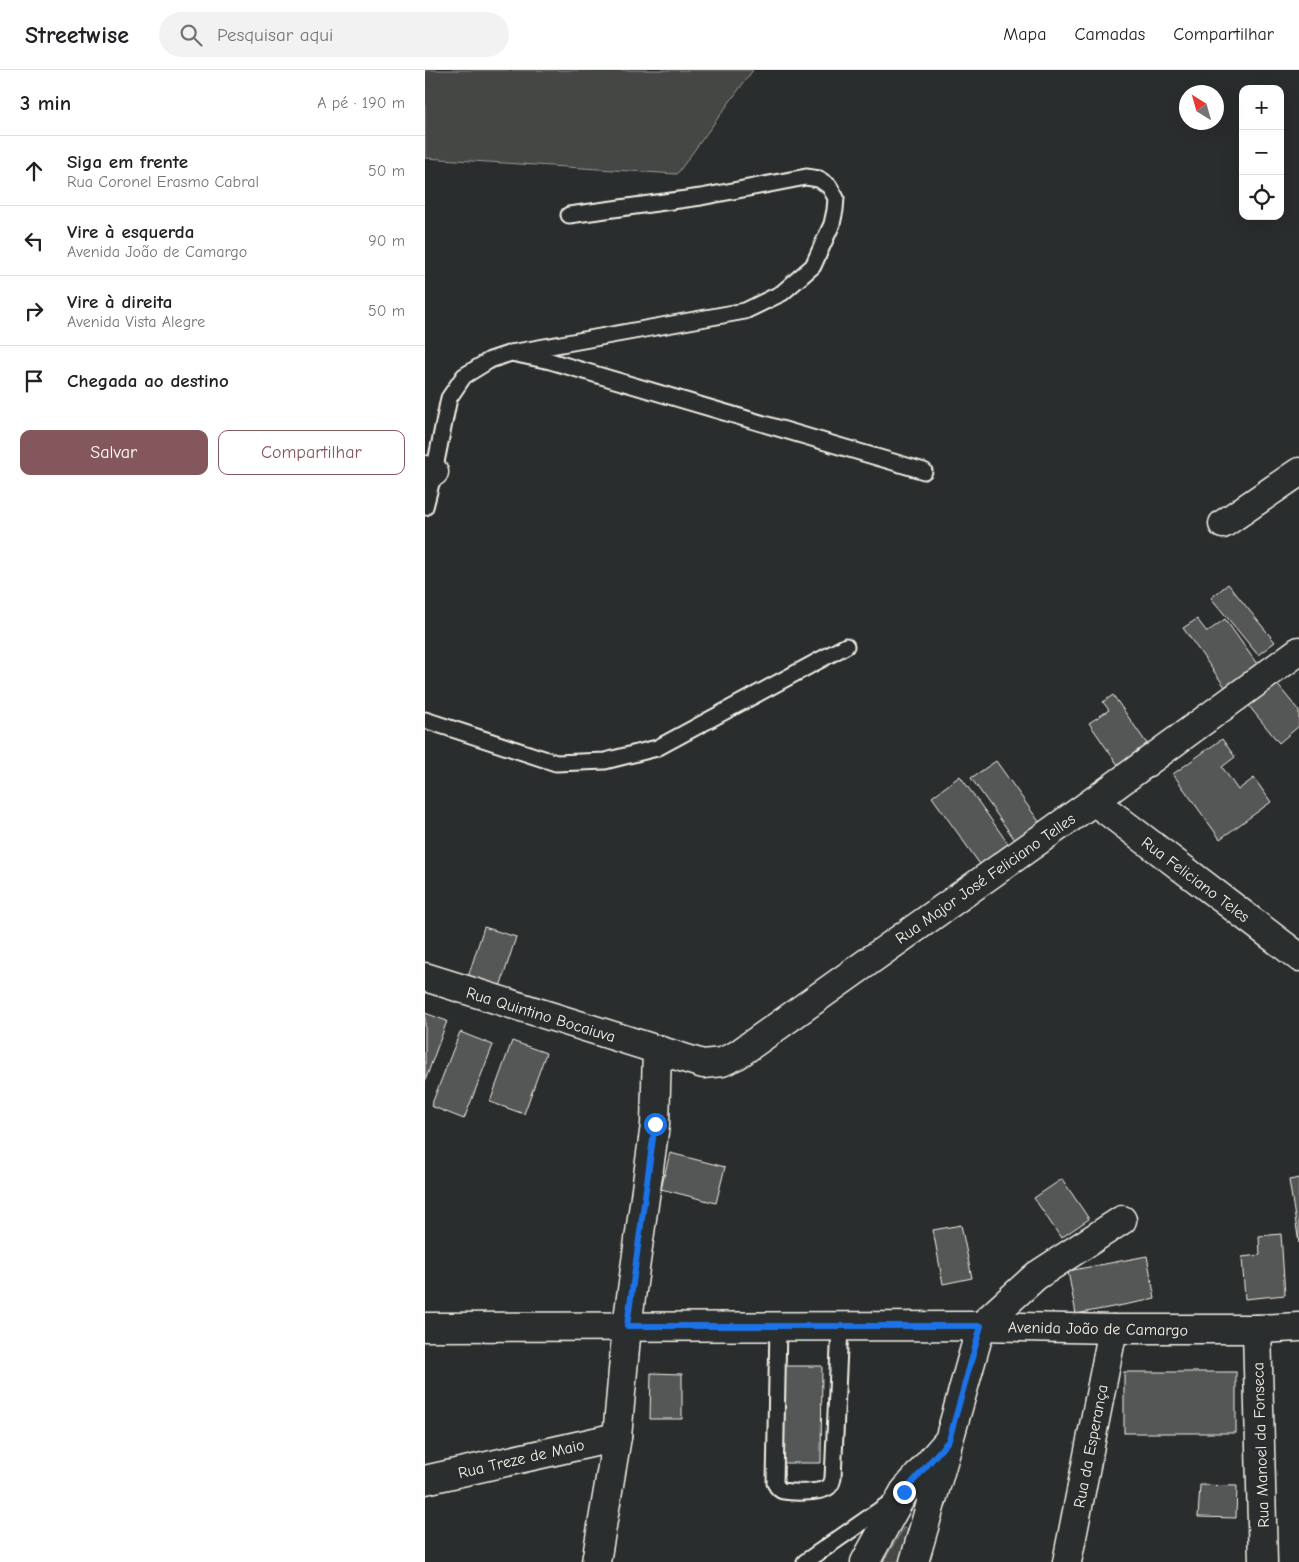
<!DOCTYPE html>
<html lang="pt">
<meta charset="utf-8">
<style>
body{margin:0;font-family:"Comic Neue",sans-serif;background:#f2f2f2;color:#202124}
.controls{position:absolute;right:15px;top:15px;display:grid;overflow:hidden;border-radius:10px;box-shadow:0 5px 20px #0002}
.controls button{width:45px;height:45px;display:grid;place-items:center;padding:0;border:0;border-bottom:1px solid #e0e0e0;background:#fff;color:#202124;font:25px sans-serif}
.compass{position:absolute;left:754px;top:15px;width:45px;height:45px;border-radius:50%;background:#fff;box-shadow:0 5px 20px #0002;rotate:323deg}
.stop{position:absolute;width:15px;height:15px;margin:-11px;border:4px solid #1a73e8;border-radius:50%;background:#fff}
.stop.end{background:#1a73e8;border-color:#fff;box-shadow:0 1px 5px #0008}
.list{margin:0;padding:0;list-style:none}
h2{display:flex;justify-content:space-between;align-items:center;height:65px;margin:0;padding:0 20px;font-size:21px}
h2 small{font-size:16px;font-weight:400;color:#757577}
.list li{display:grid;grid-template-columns:32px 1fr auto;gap:15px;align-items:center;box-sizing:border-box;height:70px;padding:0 20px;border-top:1px solid #e0e0e0}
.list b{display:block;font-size:19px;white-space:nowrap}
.list p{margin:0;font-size:16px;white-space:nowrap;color:#757577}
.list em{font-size:16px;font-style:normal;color:#757577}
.actions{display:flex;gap:10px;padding:15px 20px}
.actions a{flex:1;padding:11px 0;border:1px solid #84575d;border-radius:10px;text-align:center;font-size:18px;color:#84575d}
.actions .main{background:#84575d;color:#fff}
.icon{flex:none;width:28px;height:28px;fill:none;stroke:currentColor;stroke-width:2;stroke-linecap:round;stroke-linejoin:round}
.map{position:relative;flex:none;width:874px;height:1492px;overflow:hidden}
header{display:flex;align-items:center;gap:30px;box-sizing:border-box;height:70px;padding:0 25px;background:#fff;border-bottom:1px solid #e0e0e0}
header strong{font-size:24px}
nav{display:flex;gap:28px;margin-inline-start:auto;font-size:18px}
.search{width:350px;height:45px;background:#f2f2f2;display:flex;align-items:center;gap:12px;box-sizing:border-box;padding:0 18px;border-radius:28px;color:#757577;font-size:19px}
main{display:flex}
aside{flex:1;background:#fff}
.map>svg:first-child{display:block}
.green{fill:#444645;stroke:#9c9c96}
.building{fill:#555756;stroke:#f4f1e8}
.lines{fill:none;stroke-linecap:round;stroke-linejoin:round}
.lane-casing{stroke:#f4f1e8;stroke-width:19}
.street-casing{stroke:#f4f1e8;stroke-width:31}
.secondary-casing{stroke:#f4f1e8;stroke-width:31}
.lane{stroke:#2a2d2e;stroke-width:15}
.street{stroke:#2a2d2e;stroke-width:28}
.secondary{stroke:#2a2d2e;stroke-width:28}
.route{stroke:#1a73e8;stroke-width:6}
.labels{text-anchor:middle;stroke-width:4;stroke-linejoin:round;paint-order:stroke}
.street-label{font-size:16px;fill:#f4f1e8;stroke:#2a2d2e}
</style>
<header>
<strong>Streetwise</strong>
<div class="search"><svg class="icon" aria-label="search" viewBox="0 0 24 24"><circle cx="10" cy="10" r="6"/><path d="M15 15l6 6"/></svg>Pesquisar aqui</div>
<nav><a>Mapa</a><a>Camadas</a><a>Compartilhar</a></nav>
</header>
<main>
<aside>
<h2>3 min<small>A pé · 190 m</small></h2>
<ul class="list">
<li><svg class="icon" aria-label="ahead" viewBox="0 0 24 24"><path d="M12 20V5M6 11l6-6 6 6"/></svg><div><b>Siga em frente</b><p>Rua Coronel Erasmo Cabral</p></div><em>50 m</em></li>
<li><svg class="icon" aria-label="left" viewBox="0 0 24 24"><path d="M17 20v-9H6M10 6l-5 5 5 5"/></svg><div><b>Vire à esquerda</b><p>Avenida João de Camargo</p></div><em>90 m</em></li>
<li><svg class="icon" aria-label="right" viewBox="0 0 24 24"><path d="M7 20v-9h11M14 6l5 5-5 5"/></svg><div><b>Vire à direita</b><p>Avenida Vista Alegre</p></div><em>50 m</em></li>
<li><svg class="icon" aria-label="arrive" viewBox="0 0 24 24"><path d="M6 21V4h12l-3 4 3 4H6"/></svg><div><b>Chegada ao destino</b></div></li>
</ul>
<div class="actions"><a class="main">Salvar</a><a>Compartilhar</a></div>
</aside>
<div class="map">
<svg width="874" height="1492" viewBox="0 0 874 1492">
<rect width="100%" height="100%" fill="#2a2d2e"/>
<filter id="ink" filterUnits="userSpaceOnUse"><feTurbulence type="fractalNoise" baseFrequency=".02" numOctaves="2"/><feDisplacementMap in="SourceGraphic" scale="10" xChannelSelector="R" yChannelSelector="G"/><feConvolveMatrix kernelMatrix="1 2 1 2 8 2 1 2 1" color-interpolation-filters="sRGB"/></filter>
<g filter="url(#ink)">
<g class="green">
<path d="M0,0H328L252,104L0,88Z"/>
<path d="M479,1457L491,1462L482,1492H458Z"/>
</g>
<g class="building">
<path d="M803,514L850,572L833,585L786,528Z"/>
<path d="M772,549L782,562L800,549L832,594L800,617L758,558Z"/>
<path d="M852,614L874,641V656L854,673L824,636Z"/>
<path d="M688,625L727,681L697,701L664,653L684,640L678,632Z"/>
<path d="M797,669L810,687L797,697L813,720L829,708L846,732L795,769L748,704Z"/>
<path d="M571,691L615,753L590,770L546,708Z"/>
<path d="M535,706L587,779L559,800L507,727Z"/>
<path d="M59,857L91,867L75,917L43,907Z"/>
<path d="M0,943L22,951L0,1011Z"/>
<path d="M35,962L68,975L39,1049L6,1036Z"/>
<path d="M87,971L121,983L99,1044L65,1032Z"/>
<path d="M245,1083L300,1097L291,1133L236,1119Z"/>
<path d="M874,1108V1173L864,1110Z"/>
<path d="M637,1109L664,1149L636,1168L609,1128Z"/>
<path d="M536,1155L547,1208L518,1214L508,1160Z"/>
<path d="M856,1164L860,1225L820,1229L817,1187L835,1185L834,1166Z"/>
<path d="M722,1186L730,1229L651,1244L643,1201Z"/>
<path d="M356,1296H397L396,1393H355Z"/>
<rect x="699" y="1302" width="112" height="61"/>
<path d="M226,1303L257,1304V1349H225Z"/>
<path d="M775,1415L812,1416L811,1448L773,1447Z"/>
</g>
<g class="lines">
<defs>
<g id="lane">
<path d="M86,283L320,241L357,223L388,196L407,154L410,140L411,128L404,116L394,109L381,107L276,127L144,145"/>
<path d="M0,437L9,402L24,328L39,306L65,290L86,283L125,291L499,401"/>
<path d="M0,650L131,693L180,691L232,678L421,576"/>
<path d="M353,1256L350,1413C352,1417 354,1420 358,1421C368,1423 393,1423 402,1418C406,1416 407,1413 408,1408L415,1257"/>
<path d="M380,1492L469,1430"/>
</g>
<g id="street">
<path d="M0,400L9,402"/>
<path d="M798,454L874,402"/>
<path d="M669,731L874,887"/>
<path d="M832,1259L838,1492"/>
<path d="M0,1410L192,1367"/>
<path d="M171,1492L192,1367L202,1256"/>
<path d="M440,1492L479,1422L524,1370L556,1256L611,1206L697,1150"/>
<path d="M489,1492L522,1378"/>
<path d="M642,1492L688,1259"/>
</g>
<g id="secondary">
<path d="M0,907L278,994L297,992L312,985L669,731L874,581"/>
<path d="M202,1256L230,1055L232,980"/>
<path d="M0,1257L556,1256L688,1259H832L874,1257"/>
</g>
</defs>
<use href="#lane" class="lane-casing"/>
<use href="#street" class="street-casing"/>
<use href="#secondary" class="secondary-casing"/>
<use href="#lane" class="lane"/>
<use href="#street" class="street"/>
<use href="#secondary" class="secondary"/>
</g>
</g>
<g class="lines" filter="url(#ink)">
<path class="route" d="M230,1054L202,1256H556L524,1370L479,1422"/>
</g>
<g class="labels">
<g class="street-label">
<text transform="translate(560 808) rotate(-35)" y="6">Rua Major José Feliciano Telles</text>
<text transform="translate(771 809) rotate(37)" y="6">Rua Feliciano Teles</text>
<text transform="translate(116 944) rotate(17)" y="6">Rua Quintino Bocaiuva</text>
<text transform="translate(673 1258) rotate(1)" y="6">Avenida João de Camargo</text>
<text transform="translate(835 1375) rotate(-92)" y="6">Rua Manoel da Fonseca</text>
<text transform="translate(665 1376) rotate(-79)" y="6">Rua da Esperança</text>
<text transform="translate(96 1388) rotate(-13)" y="6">Rua Treze de Maio</text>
</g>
</g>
</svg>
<div class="controls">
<button>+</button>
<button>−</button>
<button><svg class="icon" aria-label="locate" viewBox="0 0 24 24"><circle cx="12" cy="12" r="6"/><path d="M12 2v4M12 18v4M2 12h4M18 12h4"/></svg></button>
</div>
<svg class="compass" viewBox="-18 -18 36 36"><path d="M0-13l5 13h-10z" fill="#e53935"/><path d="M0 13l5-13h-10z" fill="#757577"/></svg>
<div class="stop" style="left:230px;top:1054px"></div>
<div class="stop end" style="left:479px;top:1422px"></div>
</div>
</main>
